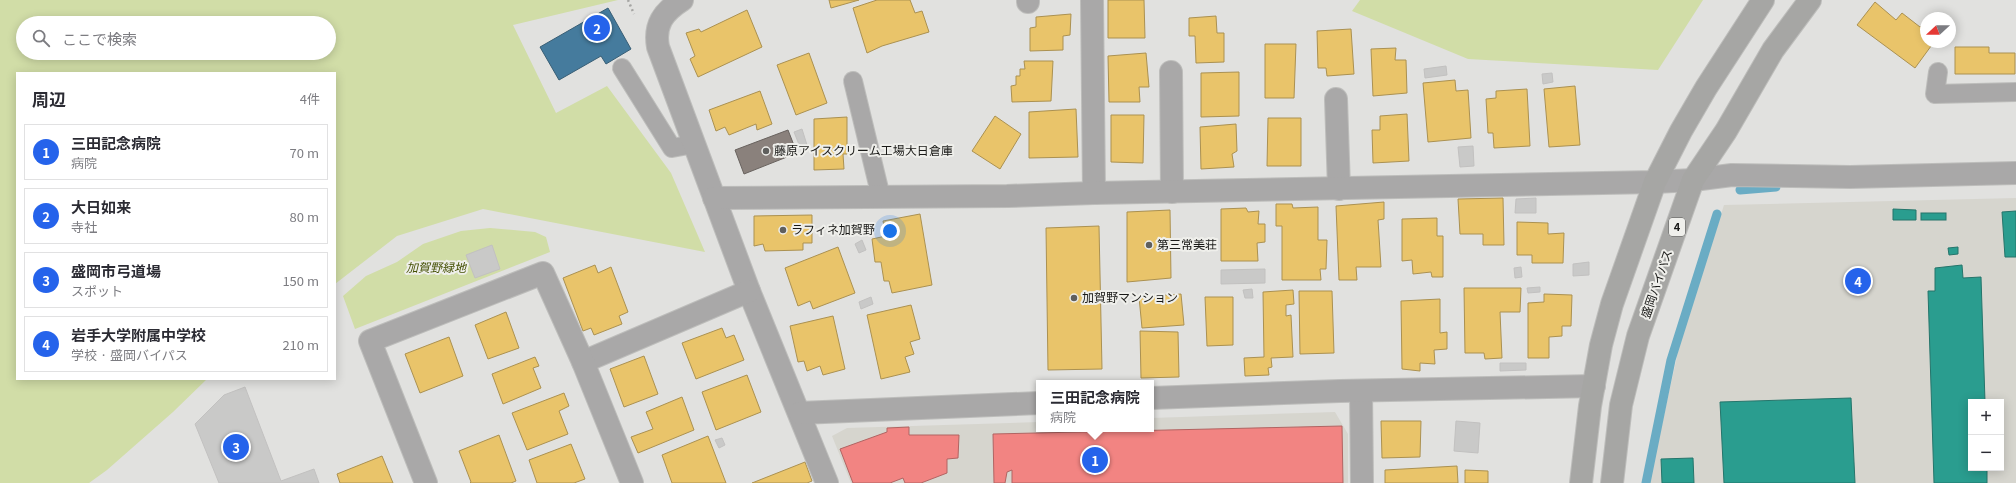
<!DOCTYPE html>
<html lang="ja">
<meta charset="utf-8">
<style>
body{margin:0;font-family:Georgia,"Noto Sans JP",serif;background:#f2f2f3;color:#2b2b33}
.controls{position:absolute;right:12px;bottom:12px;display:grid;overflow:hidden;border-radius:0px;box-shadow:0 2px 10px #0003}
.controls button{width:36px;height:36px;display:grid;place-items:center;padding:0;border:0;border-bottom:1px solid #e1e1e2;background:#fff;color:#2b2b33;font:20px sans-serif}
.compass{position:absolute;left:1920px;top:12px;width:36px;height:36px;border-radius:50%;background:#fff;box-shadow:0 2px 10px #0003;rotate:249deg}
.you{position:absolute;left:890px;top:231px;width:14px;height:14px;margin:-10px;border:3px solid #fff;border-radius:50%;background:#1a73e8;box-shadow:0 0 0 6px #1a73e833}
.badge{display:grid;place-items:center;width:26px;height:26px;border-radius:50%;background:#2563eb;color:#fff;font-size:13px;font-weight:700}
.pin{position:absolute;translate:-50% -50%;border:2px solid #fff;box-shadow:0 1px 4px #0006}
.popup{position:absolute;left:1036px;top:380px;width:118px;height:52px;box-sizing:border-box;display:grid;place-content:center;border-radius:0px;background:#fff;filter:drop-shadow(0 1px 3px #0005);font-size:13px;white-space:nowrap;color:#7c7c81}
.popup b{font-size:15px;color:#2b2b33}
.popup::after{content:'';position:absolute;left:50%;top:100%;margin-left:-8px;border:8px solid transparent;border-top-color:#fff}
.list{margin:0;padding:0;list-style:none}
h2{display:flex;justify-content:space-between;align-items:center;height:52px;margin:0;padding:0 16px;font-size:17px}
h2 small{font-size:13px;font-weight:400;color:#7c7c81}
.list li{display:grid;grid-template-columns:26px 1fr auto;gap:12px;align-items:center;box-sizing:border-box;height:56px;margin:0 8px 8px;padding:0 8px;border:1px solid #e1e1e2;border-radius:0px}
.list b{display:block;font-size:15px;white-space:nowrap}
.list p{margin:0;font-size:13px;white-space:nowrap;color:#7c7c81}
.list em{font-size:13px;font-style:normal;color:#7c7c81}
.icon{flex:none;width:22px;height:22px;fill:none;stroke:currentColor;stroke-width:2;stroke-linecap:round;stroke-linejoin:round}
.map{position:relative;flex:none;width:2016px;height:483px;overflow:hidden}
.search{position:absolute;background:#fff;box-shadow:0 2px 10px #0003;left:16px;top:16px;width:320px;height:44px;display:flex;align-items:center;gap:10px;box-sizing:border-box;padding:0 14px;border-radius:22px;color:#7c7c81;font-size:15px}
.panel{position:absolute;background:#fff;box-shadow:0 2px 10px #0003;left:16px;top:72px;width:320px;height:308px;border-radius:0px}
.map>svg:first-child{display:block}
.built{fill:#d6d5ce;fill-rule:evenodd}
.green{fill:#d1dda7;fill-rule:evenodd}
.homes{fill:#e9c46a;stroke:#ab9151}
.schools{fill:#2a9d8f;stroke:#25756b}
.health{fill:#f28482;stroke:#b16462}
.public{fill:#457b9d;stroke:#385e75}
.industry{fill:#8a817c;stroke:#68625e}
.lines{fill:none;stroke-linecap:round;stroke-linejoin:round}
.stream{stroke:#6aacc4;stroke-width:9}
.building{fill:#c9c9c8;stroke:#c2c1c0}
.lane-casing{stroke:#bdbdbb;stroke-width:20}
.street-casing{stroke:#bdbdbb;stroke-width:24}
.highway-casing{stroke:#bdbdbb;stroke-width:24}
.path{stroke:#a5a5a3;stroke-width:2.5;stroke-dasharray:2 3;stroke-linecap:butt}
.lane{stroke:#a9a8a8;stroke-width:18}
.street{stroke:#a9a8a8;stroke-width:22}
.highway{stroke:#a6a6a4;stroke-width:22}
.poi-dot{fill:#5f5f5d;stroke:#efefeb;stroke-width:1.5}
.labels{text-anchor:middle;stroke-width:4;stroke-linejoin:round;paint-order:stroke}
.shield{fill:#efefeb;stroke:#595957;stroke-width:1}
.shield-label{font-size:11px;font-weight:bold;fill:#191917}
.poi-label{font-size:12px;fill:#191917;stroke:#efefeb;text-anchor:start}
.park-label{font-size:12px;font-style:italic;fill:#455105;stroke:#efefeb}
.street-label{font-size:12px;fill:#191917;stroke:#efefeb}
</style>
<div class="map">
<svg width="2016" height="483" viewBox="0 0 2016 483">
<rect width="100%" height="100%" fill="#e1e1df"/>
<g class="built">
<path d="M2016,198V483H1649L1680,343L1724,205ZM1971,402H2001V468H1971Z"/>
<path d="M1335,412L1348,434V483H851L832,436L847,428L1039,422V429H1151V418Z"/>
</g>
<g class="green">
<path d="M0,0H618L513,25L556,113L607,86L671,173L705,252L483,209L397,236L335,284V73H17V379H207L173,412L107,470L89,483H0ZM23,23H329V53H23Z"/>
<path d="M1360,0H1703L1658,70L1468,59L1352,11Z"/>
<path d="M490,228L535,232L546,237L550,252L355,329L343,296L366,276L397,262L423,244L461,231Z"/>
</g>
<g class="homes">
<path d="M829,0H859L831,8Z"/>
<path d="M877,0H910L915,13L922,11L929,32L882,46L867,53L853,8Z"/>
<path d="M1108,0H1144L1145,38H1108Z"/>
<path d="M1875,2L1896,20L1902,13L1920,27L1926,22V42H1934L1915,68L1857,25Z"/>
<path d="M747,10L762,47L698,77L690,59L695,56L686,33L699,29L701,32Z"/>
<path d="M1071,14L1070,35L1063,36V50L1030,51V28L1036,27V17Z"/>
<path d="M1216,16L1217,33H1224V62L1196,63L1195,36H1189V18Z"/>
<path d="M1351,29L1354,74L1327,76L1326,68H1318L1317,31Z"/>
<path d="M1265,44H1296L1294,98H1265Z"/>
<path d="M1955,47H1989V53H2015V74H1955Z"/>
<path d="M1396,48L1395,60H1406L1407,93L1373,96L1371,49Z"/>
<path d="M809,53L827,103L796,115L777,65Z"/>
<path d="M1146,53L1149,87H1139L1140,102H1109L1108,56Z"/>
<path d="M1024,61H1053L1051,101L1012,102L1011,86L1016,85V76H1020V69H1025Z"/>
<path d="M1239,72V116L1201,117V73Z"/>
<path d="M1455,80L1456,91L1468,90L1471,138L1428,142L1423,83Z"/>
<path d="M1575,86L1580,145L1549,147L1544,89Z"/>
<path d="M1527,89L1530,146L1494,148L1493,133H1488L1486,99L1496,98V91Z"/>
<path d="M760,91L772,124L757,130L756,124L729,135L725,127L716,131L709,110Z"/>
<path d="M1076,109L1078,157L1029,158V112Z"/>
<path d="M1407,114L1409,161L1373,163L1372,130H1380V116Z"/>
<path d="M1111,115H1144L1143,163L1111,162Z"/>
<path d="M995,116L1021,134L1000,169L972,151Z"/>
<path d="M847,117V154H843L844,169L814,170V119Z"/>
<path d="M1268,118H1301V166H1267Z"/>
<path d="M1236,124L1237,151L1232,154L1234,167L1201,169L1200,127Z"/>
<path d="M1503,198L1504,245H1483V234H1460L1458,199Z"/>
<path d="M1384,202V219L1378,220L1381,267H1356L1357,280H1339L1336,206Z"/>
<path d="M1276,204H1292L1293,208L1318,207V240H1327L1326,269H1320L1321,280H1282V226H1276Z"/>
<path d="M1246,208L1248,212L1259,211L1258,224H1265V242L1257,243L1258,261H1221V209Z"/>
<path d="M1170,210L1171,278L1127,282V212Z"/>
<path d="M920,214L932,285L892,293L889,281H884L881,262H875L872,239L886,236L883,221Z"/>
<path d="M812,215V243H803V250L765,251L763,244L754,246V216Z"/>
<path d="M1437,218V236H1443V277H1432L1431,272L1413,274L1412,260L1402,261V219Z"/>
<path d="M1517,222L1548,223V234L1564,233L1563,263H1532V255H1517Z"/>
<path d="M1099,226L1102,369L1048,370L1046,228Z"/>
<path d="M838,247L855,293L813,309L810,301L798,306L785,268Z"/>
<path d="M595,265L598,273L611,267L628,312L619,316L622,324L594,335L591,328L583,331L563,278Z"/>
<path d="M1464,288H1521L1520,312H1500L1502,358L1485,359L1484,353H1465Z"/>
<path d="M1293,290L1294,304L1286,305V316L1291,315L1293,357L1271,358L1272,367L1268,368L1269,375L1245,376L1244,358L1264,357L1263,292Z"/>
<path d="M1299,291H1332L1334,353L1300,354Z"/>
<path d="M1181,294L1184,325L1142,328L1139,297Z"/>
<path d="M1544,294L1572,295L1571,326H1562V336L1549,337V358H1528V303L1544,302Z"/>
<path d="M1205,297H1233V345L1207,346Z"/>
<path d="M1440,299V333L1447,332V349L1434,350L1435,364L1420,363V371L1402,369L1401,301Z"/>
<path d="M911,305L920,339L910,342L914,354L905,357L910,372L881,379L867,315Z"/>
<path d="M506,312L519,348L488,359L475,325Z"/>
<path d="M833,316L845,369L823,375L820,366L807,371L804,361L798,362L790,326Z"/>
<path d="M722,328L726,338L734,335L744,360L696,379L682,343Z"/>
<path d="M1140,331L1178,332L1179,377L1141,378Z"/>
<path d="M449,337L463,376L420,393L405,354Z"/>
<path d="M644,356L658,394L624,407L610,369Z"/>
<path d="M535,357L539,366L533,368L541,388L503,404L492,374Z"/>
<path d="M747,375L761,412L716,430L702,392Z"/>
<path d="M564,393L569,406L559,411L568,434L527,450L512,413Z"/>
<path d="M682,397L694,430L638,453L631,437L653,429L646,412Z"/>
<path d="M1381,421H1421L1420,457L1382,458Z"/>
<path d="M499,435L516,481L511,483H470L471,482L459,451Z"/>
<path d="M708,436L726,483H672L662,455Z"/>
<path d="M571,444L585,479L574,483H537L529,460Z"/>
<path d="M382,456L393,483H340L337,474Z"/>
<path d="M805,462L812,481L807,483H752Z"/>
<path d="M1457,466L1458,483H1385V470Z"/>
<path d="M1465,470L1488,471V483H1465Z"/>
</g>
<g class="schools">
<path d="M1893,209L1916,210V220H1893Z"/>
<path d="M2016,211V257H2005L2002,212Z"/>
<rect x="1921" y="213" width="25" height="7"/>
<path d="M1958,247V254L1949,255L1948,248Z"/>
<path d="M1962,265L1963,278L1981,277L1985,402H1971V468H1987V483H1934L1928,291H1935V268Z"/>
<path d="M1851,398L1855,483H1724L1720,402Z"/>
<path d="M1693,458L1694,483H1662L1661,459Z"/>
</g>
<g class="health">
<path d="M1342,426L1343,483H1012V470L1007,472L1005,483H994L993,434Z"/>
<path d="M909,427V435H959L958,458L947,459V473L921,483H905L903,478L890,483H853L840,449L887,432V428Z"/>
</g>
<path class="public" d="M608,8L631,49L606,64L601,56L559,80L540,47Z"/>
<path class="industry" d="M788,130L797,153L744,174L735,150Z"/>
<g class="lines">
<g class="stream">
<path d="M1740,190L1776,187"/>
<path d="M1646,483L1671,360L1717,214"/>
</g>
</g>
<g class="building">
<path d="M1446,66L1447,75L1425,78L1424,69Z"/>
<path d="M1552,73L1553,82L1543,84L1542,74Z"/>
<path d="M802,129L807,145L800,147L794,132Z"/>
<path d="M1473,146L1474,166L1460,167L1458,147Z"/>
<path d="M1536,198V213H1515L1516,199Z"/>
<path d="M862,240L866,250L859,253L855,244Z"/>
<path d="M492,245L500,269L475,278L466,255Z"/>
<path d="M1589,262V275L1573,276V264Z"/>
<path d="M1521,267L1522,277L1515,278L1514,268Z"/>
<path d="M1265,269V283L1221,284V270Z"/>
<path d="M1540,287V292L1528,293L1527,288Z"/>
<path d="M1252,289L1253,298H1245L1243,290Z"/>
<path d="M871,297L873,304L861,309L859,302Z"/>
<path d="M1500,363H1526V370L1500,371Z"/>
<path d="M245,387L281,481L314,469L319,483H219L195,424L224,395Z"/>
<path d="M1456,421L1480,423L1478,453L1454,451Z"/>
<path d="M722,438L725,445L719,448L715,440Z"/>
</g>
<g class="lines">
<defs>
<g id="lane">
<path d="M622,68L672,148L694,144"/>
<path d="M1938,72L1935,94L2016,92"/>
<path d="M853,81L881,197"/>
</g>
<g id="street">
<path d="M682,0C663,12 654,25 658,47L749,291L827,483"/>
<path d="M1092,0L1094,193"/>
<path d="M1028,2V0"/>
<path d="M1171,72L1172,192"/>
<path d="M1336,99L1339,189"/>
<path d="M714,198L1007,196L1094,193L1655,182L1693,180L1732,175L1850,177L2016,173"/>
<path d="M583,362L749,291"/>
<path d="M1361,391L1362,483"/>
<path d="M1151,398L1340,391L1594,386"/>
<path d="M800,413L1039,403"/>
<path d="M426,483L370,341L543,273L583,362L632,483"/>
</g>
<g id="highway">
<path d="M1581,483L1590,406L1601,345L1612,304L1655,182L1681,131L1706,88L1763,0"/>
<path d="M1612,483L1621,405L1638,336L1693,180L1726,131L1773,50L1810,0"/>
</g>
</defs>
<use href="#lane" class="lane-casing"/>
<use href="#street" class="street-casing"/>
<use href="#highway" class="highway-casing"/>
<path class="path" d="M628,0L634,14"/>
<use href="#lane" class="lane"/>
<use href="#street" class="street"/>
<use href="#highway" class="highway"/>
</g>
<g class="poi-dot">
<circle cx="766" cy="151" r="4"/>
<circle cx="783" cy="230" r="4"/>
<circle cx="1149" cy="245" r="4"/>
<circle cx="1074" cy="298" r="4"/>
</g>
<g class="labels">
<rect class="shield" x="1669" y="218" width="16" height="18" rx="3"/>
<g class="shield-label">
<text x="1677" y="231">4</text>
</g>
<g class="poi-label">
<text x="774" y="155">藤原アイスクリーム工場大日倉庫</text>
<text x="791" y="234">ラフィネ加賀野</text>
<text x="1157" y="249">第三常美荘</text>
<text x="1082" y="302">加賀野マンション</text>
</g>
<g class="park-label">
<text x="436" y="272">加賀野緑地</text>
</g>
<g class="street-label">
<text transform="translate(1657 284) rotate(-71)" y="4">盛岡バイパス</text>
</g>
</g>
</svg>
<div class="controls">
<button>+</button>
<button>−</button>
</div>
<svg class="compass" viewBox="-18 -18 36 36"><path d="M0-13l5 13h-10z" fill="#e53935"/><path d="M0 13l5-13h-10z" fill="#7c7c81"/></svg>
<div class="you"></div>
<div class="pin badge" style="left:1095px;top:460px">1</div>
<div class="popup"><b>三田記念病院</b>病院</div>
<div class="pin badge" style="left:597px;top:28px">2</div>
<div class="pin badge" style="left:236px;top:447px">3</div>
<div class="pin badge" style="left:1858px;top:281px">4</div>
<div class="search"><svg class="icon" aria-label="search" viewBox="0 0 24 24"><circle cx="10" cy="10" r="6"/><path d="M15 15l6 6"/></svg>ここで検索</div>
<section class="panel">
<h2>周辺<small>4件</small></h2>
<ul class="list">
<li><span class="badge">1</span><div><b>三田記念病院</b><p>病院</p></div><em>70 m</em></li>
<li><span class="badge">2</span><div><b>大日如来</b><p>寺社</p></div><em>80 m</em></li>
<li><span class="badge">3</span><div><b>盛岡市弓道場</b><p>スポット</p></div><em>150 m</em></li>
<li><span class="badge">4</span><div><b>岩手大学附属中学校</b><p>学校 · 盛岡バイパス</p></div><em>210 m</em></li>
</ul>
</section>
</div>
